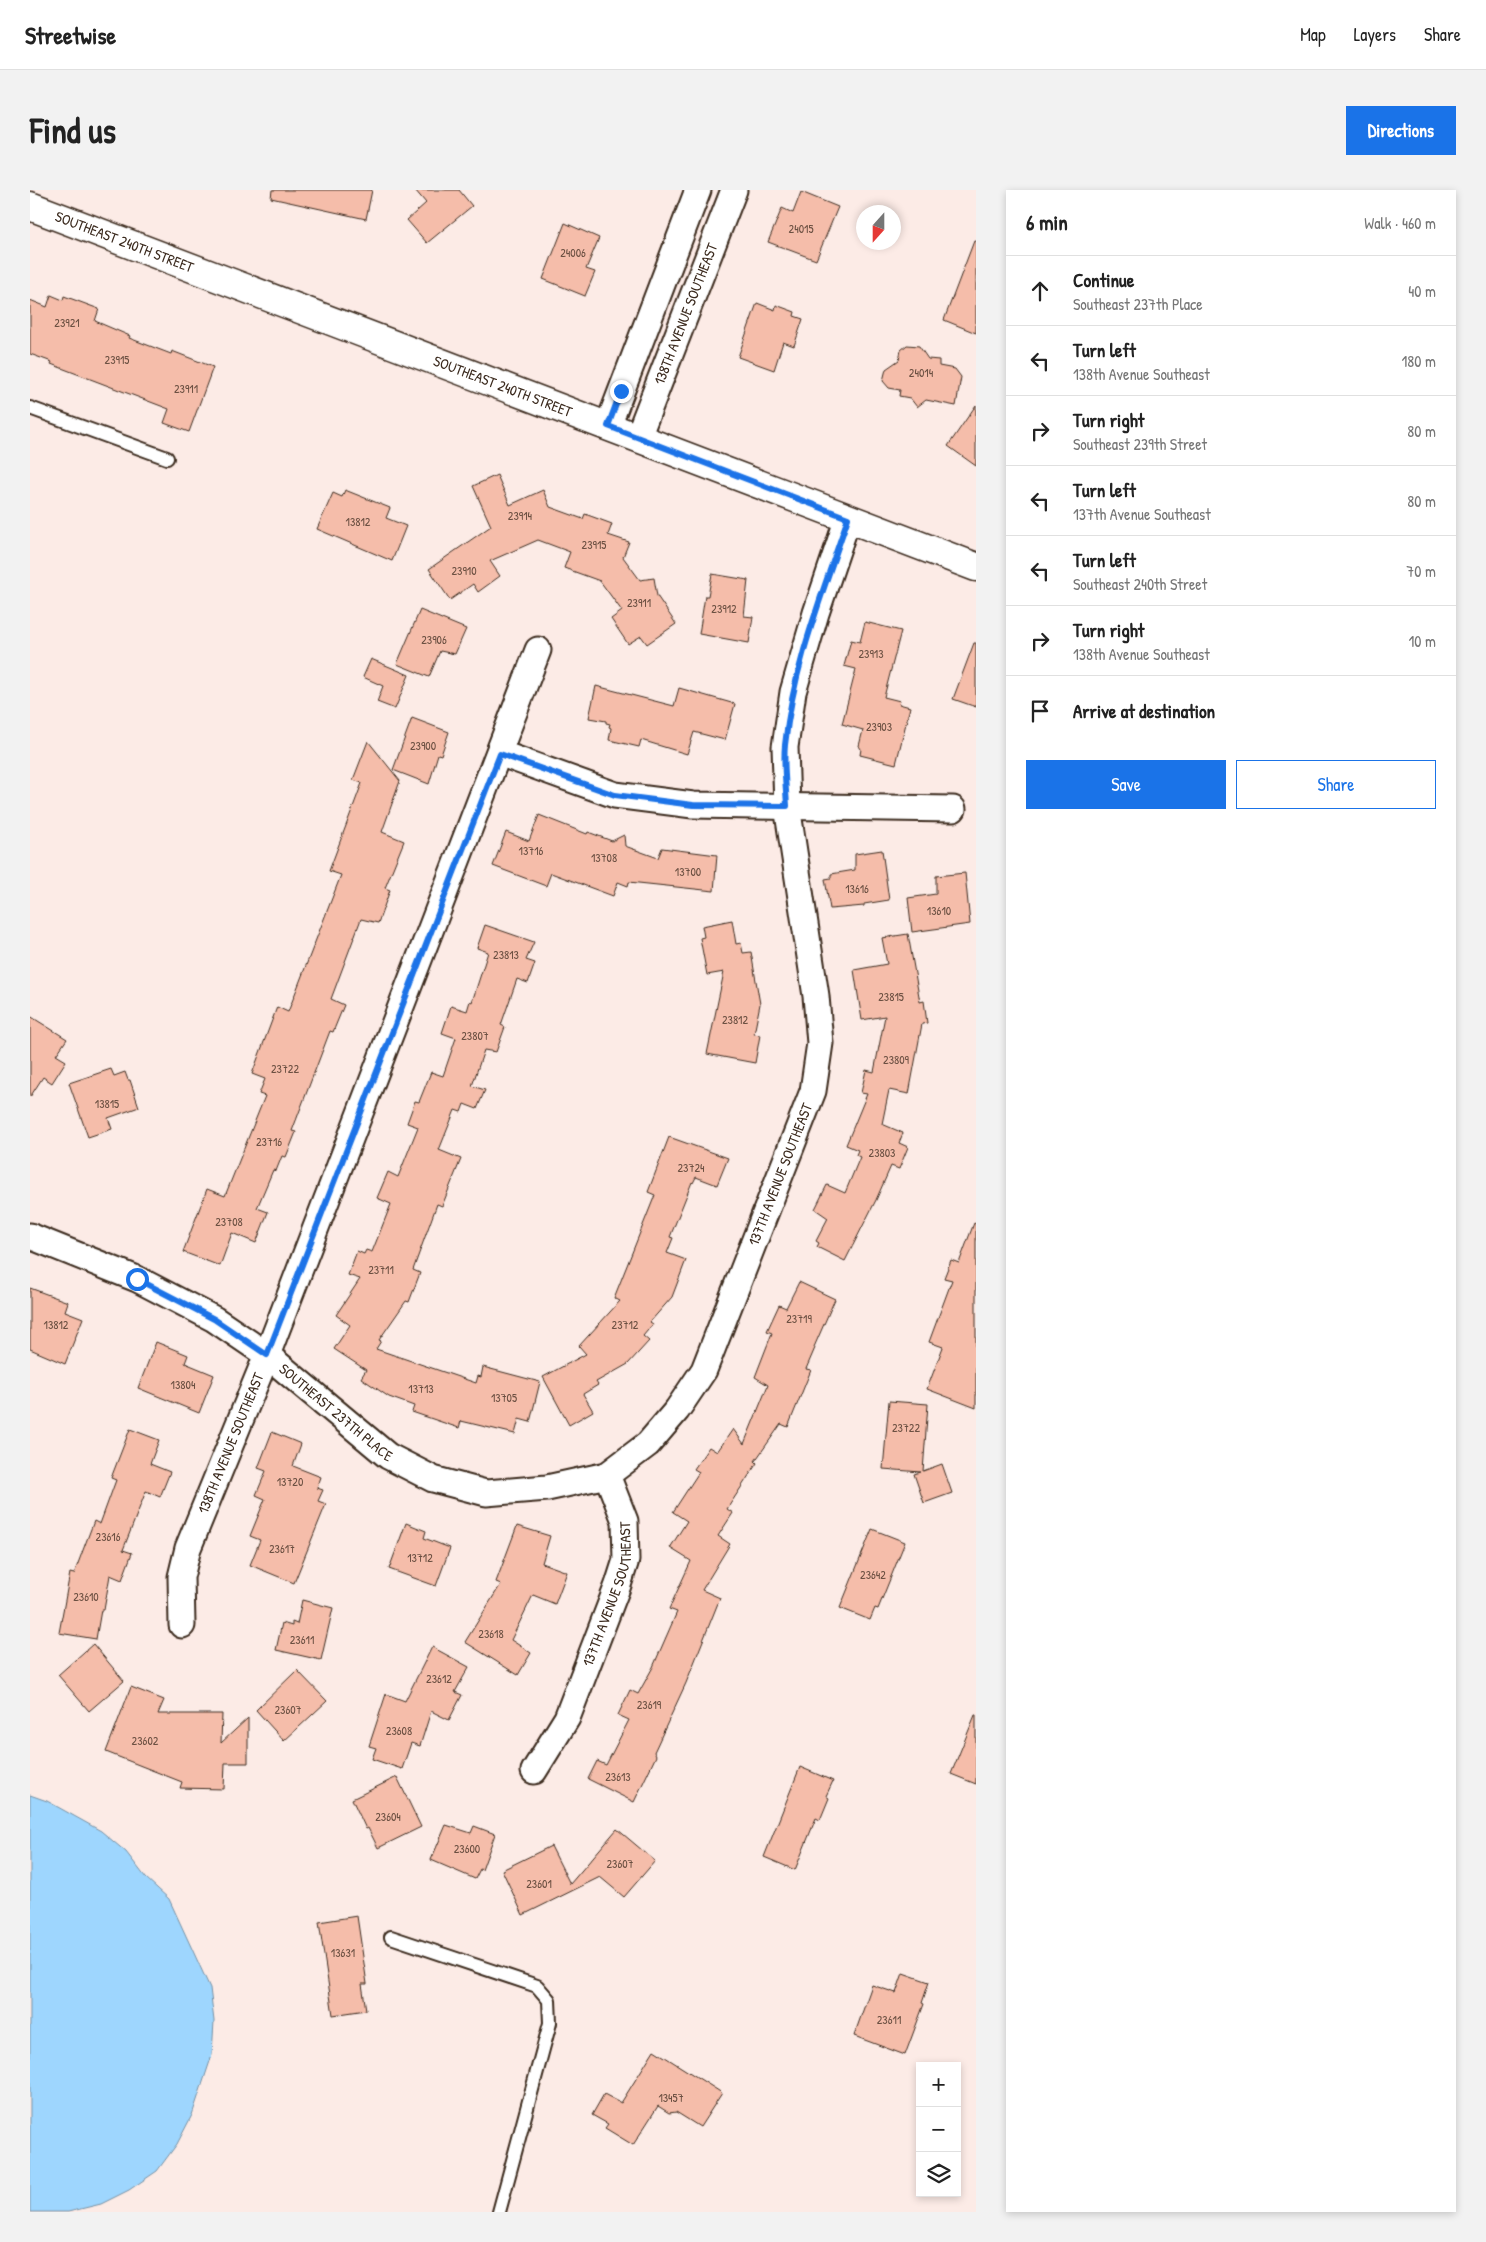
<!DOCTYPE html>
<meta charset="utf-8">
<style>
body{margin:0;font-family:"Patrick Hand",sans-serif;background:#f2f2f2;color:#222}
.controls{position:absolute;right:15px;bottom:15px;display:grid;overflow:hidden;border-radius:0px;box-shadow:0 2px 8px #0003}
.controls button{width:45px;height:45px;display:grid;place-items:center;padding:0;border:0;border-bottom:1px solid #e0e0e0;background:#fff;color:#222;font:25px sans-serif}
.compass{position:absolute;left:826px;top:15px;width:45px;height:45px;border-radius:50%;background:#fff;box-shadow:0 2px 8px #0003;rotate:201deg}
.stop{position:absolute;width:15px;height:15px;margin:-11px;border:4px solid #1a73e8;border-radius:50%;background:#fff}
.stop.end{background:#1a73e8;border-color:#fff;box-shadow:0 1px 5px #0008}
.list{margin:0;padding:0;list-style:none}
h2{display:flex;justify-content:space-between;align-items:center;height:65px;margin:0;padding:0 20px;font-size:21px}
h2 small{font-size:16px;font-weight:400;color:#767676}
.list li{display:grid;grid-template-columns:32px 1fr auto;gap:15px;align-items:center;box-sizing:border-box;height:70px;padding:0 20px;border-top:1px solid #e0e0e0}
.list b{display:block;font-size:19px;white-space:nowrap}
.list p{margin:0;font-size:16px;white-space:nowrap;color:#767676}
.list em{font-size:16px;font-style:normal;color:#767676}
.actions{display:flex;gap:10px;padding:15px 20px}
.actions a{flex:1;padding:11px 0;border:1px solid #1a73e8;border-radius:0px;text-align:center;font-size:18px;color:#1a73e8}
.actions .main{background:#1a73e8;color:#fff}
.icon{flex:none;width:28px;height:28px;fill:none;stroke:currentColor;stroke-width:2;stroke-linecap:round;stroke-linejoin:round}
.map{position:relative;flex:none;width:946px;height:2022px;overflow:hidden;border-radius:0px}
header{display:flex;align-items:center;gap:30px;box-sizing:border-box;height:70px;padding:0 25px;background:#fff;border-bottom:1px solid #e0e0e0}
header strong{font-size:24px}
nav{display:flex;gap:28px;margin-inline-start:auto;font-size:18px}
.intro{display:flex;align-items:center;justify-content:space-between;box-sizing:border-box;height:120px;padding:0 30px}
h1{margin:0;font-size:35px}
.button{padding:12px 22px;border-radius:0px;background:#1a73e8;color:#fff;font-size:18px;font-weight:700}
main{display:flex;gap:30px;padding:0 30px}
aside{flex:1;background:#fff;border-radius:0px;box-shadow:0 2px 8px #0003}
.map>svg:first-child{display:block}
.water{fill:#9ed6fe;stroke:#7691a4}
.building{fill:#f5bdaa;stroke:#3b2a1e}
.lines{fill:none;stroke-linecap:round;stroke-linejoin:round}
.service-casing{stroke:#3b2a1e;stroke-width:16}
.minor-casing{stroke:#3b2a1e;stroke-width:29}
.secondary-casing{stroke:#3b2a1e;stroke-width:31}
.service{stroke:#fff;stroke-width:12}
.minor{stroke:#fff;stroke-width:25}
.secondary{stroke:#fff;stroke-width:28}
.route{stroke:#1a73e8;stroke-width:6}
.labels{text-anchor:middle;stroke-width:5;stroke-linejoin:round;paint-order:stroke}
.number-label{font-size:12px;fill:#6a4f41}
.street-label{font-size:15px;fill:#3b2a1e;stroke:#fff}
</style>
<header>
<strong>Streetwise</strong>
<nav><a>Map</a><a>Layers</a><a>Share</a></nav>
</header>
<div class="intro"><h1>Find us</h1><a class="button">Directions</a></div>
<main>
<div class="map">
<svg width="946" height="2022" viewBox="0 0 946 2022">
<rect width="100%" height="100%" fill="#fcebe6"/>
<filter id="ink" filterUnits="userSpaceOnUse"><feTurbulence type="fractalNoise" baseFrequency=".02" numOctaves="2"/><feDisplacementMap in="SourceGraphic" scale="10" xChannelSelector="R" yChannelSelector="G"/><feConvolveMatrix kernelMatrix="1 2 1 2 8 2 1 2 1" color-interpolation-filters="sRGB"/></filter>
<g filter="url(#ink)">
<path class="water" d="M0,1605L17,1611L71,1641L96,1662L116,1688L139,1709L180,1798L184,1831L182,1865L162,1925L147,1954L127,1981L99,2000L71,2014L38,2022H0Z"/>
<g class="building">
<path d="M242,0H342L336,29L241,8Z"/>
<path d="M385,0H429L442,16L397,53L377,30L396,13Z"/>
<path d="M771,2L808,17L786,70L738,52L752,18L763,23Z"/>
<path d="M535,33L569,48L556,79L565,82L555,106L513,89Z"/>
<path d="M944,51H946V143L914,130Z"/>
<path d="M21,105L33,110L34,106L69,119L65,131L100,146L99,148L141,164L142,161L183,177L159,242L134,233L139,219L21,174L22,172L0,164V110L17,117Z"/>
<path d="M727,113L745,120L746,115L765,122L764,126L773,129L764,156L753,152L744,180L708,167Z"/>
<path d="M877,155L889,156L898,169L909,170V176L925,179L931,187L926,216L896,210L887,217L880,208L869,206L870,200L859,198L853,191L856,179L869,170L871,160Z"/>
<path d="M946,215V276L918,256Z"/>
<path d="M467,285L480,315L513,300L520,317L553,329L555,324L582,334L578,345L599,352L593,367L610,390L624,388L627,406L646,434L617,454L611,446L598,454L581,429L592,421L570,391L534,378L540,362L508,350L460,371L470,386L448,402L443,394L420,410L399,379L461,336L443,296Z"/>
<path d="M315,300L360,318L356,328L376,336L362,371L287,339L303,303L312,307Z"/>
<path d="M682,384L718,390L714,426L723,427L719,453L669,444L675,406H678Z"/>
<path d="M390,420L436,439L425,464L410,461L399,487L367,474Z"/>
<path d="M835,432L871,441L854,507L870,511L869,514L880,517L866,574L830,565L831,559L829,556L833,540L812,534L826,479L814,476L821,450L830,452Z"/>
<path d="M944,453H946V517L923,509Z"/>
<path d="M341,469L379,485L365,519L347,512L353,496L333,487Z"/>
<path d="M566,496L644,516L649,498L705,514L695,550L664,542L657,564L611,550L609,557L579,550L581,538L579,537L580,534L576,533V531L559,528Z"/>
<path d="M382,528L419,542L411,565L408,564L399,594L363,580Z"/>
<path d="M338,551L370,591L352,642L374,651L355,698L360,700L348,733L331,729L301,809L314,815L303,842L300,841L262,941L266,942L256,967L252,966L246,981L243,980L227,1018L238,1022L226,1053L202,1043L190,1076L153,1062L177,999L195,1006L235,906L229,904L235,889L222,884L247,817L258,822L311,685L299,681L332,593L323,590Z"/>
<path d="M509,625L557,644L558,642L582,651L594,645L595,656L628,668L632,658L687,665L684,701L599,692L598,696L588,692L583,706L521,683L516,696L463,676L476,642L499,651Z"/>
<path d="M852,660L859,710L834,714V716L800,719L795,689L801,688V684L825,680V664Z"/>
<path d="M935,683L940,734L882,742L878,708L906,704V686Z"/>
<path d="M702,730L706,754L711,753L713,763L721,762L730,814L724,844L730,845L725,873L677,864L694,782L677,785L670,748L674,747L672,736Z"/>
<path d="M455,735L504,752L496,770L505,773L498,793L487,789L471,835L475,837L466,862L454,860L442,896L455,900L447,919L434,914L431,922L425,920L409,960L431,969L412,1016L407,1014L383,1080L390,1083L379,1112L376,1111L349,1150L351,1151L346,1159L446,1193L448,1186L451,1187L453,1177L510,1192L500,1232L489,1229L485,1244L431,1231L429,1238L382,1222L384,1216L359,1207L331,1188L336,1180L304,1159L320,1135L306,1125L330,1089L318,1085L327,1061L334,1064L336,1060L342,1062L361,1014L347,1008L358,982L368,987L388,937L377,933L385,911L389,912L401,882L413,886L426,848L412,843L421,816L437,821L440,811L442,812L458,762L447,758Z"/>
<path d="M878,744L890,812L894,811L897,833L892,834L879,904L859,900L852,934L873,943L869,953L878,957L869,979L861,976L846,1010L815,1071L787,1057L789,1053L786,1051L798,1028L785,1019L797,995L815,1003L830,967L826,965L828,960L816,955L837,904L831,903L836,880L844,882L855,826L832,830L824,780L857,774L852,748Z"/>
<path d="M0,826L37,849L26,865L36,871L22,893L13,887L0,907Z"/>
<path d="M81,879L84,886L95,882L98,890H100L109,917L78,928L82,939L58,947L39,893Z"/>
<path d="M639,947L698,968L687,995L666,987L663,993L662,992L640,1047L643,1048L637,1063L656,1070L642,1107L620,1132L623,1134L613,1146L619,1151L598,1174L566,1192L568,1195L553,1204L563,1221L539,1235L513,1187L556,1164L549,1156L590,1111L584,1108L625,1005L618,1002Z"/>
<path d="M944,1033L946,1034V1218L897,1199L913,1157L899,1152L922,1090L914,1088L921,1070L929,1073Z"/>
<path d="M769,1092L805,1109L784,1157L785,1158L776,1179L781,1180L758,1237L751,1234L725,1271L727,1273L697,1319L703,1323L688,1346L700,1354L672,1400L690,1408L656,1493L624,1562L626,1566L604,1612L558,1589L567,1571L576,1575L599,1530L588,1525L600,1500L608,1504L623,1477L647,1422L639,1419L661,1371L640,1358L657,1331L643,1322L669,1282L664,1279L679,1257L687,1262L703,1239L714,1254L738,1195L725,1187L742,1143L737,1141L749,1115L756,1118Z"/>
<path d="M0,1098L38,1112L35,1121L53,1128L35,1174L0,1159Z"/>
<path d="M126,1152L158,1165L155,1173L184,1185L169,1223L108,1198Z"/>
<path d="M859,1211L898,1214L893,1281L912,1274L922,1303L894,1313L884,1284L891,1282L853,1279Z"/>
<path d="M100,1239L129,1250L120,1274L140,1282L130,1307L116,1301L93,1360L102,1363L92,1390L80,1385L74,1420H71L66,1449L29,1443L40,1383L44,1384L64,1331L70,1334L86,1290L81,1288Z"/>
<path d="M242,1242L271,1254L263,1276L291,1287L287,1298L293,1300L288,1311L296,1314L264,1393L220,1375L230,1350L220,1346L235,1309L226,1305L236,1281L228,1278Z"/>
<path d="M376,1333L396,1341L394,1348L420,1358L406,1396L359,1379Z"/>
<path d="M487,1336L520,1346L512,1373L537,1382L525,1414L503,1405L481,1450L501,1463L488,1485L435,1452L471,1394L466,1392Z"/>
<path d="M842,1339L875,1352L848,1419L845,1418L840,1430L810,1418Z"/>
<path d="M272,1410L303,1418L291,1470L246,1460L252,1433L262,1436V1432L267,1434Z"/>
<path d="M63,1454L94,1491L59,1521L28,1485Z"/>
<path d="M402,1457L439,1477L425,1502L432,1505L419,1530L401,1521L390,1556L381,1553L372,1579L342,1569L346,1558L339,1556L356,1504L375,1511Z"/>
<path d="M267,1480L297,1511L254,1551L226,1520Z"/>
<path d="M101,1497L134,1510L128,1524H192L191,1553L218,1528V1573H195L194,1599L150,1598L152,1592L76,1562Z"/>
<path d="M945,1525H946V1594L921,1584Z"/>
<path d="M770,1577L803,1591L796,1606L799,1608L790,1630L786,1628L765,1680L734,1667Z"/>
<path d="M367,1587L391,1637L348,1658L338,1638L336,1639L322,1609Z"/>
<path d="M416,1635L441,1643L444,1636L465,1644L452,1680L450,1679L445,1689L401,1670Z"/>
<path d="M587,1639L625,1671L594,1707L570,1687L493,1725L472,1680L521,1656L540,1694Z"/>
<path d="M327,1726L337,1794H332L336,1820L303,1825L289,1732Z"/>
<path d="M873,1783L899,1792L892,1813L894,1814L875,1865L824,1846L842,1795L866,1803Z"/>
<path d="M624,1860L692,1903L670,1937L646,1922L639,1923L628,1916L603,1955L575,1938L578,1934L562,1925L574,1904L591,1913Z"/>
</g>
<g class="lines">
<defs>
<g id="service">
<path d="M0,218L137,268"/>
<path d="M361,1747L507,1796L519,1810L520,1833L469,2022"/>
</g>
<g id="minor">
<path d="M578,236L668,0"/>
<path id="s1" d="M608,247L704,0"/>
<path d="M469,563L585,605L663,615L923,619"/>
<path id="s2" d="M0,1046L107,1089L184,1129L237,1165L358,1266L403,1289L456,1303L517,1298L577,1285L618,1254L647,1220L674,1180L783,901L790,853L786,806L757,616L755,557L763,502L786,423L818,328"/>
<path id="s3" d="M152,1435L151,1387L158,1358L237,1165L508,460"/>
<path id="s4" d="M504,1581L537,1528L588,1395L596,1370L595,1331L577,1285"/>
</g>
<g id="secondary">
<path id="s5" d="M0,16L946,377"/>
</g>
</defs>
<use href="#service" class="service-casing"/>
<use href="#minor" class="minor-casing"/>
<use href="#secondary" class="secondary-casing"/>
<use href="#service" class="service"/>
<use href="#minor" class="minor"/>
<use href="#secondary" class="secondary"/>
</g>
</g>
<g class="lines" filter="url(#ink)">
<path class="route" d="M107,1089L184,1129L237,1165L470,564L585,605L663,615L757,616C756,596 753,574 755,555C763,476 793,402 818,328L578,236L591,201"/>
</g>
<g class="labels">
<g class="number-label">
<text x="771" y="43">24015</text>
<text x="543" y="67">24006</text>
<text x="37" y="137">23921</text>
<text x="87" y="174">23915</text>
<text x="891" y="187">24014</text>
<text x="156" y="203">23911</text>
<text x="490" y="330">23914</text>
<text x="328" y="336">13812</text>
<text x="564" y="359">23915</text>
<text x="434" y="385">23910</text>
<text x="609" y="417">23911</text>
<text x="694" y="423">23912</text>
<text x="404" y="454">23906</text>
<text x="841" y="468">23913</text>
<text x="849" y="541">23903</text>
<text x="393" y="560">23900</text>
<text x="501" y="665">13716</text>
<text x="574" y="672">13708</text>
<text x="658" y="686">13700</text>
<text x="827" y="703">13616</text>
<text x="909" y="725">13610</text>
<text x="476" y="769">23813</text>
<text x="861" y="811">23815</text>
<text x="705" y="834">23812</text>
<text x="445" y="850">23807</text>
<text x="866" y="874">23809</text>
<text x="255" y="883">23722</text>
<text x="77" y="918">13815</text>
<text x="239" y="956">23716</text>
<text x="852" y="967">23803</text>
<text x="661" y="982">23724</text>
<text x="199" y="1036">23708</text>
<text x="351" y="1084">23711</text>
<text x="769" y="1133">23719</text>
<text x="26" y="1139">13812</text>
<text x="595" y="1139">23712</text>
<text x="153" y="1199">13804</text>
<text x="391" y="1203">13713</text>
<text x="474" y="1212">13705</text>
<text x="876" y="1242">23722</text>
<text x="260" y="1296">13720</text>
<text x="78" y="1351">23616</text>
<text x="252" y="1363">23617</text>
<text x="390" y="1372">13712</text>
<text x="843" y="1389">23642</text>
<text x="56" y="1411">23610</text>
<text x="461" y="1448">23618</text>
<text x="272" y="1454">23611</text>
<text x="409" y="1493">23612</text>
<text x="619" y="1519">23619</text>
<text x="258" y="1524">23607</text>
<text x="369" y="1545">23608</text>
<text x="115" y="1555">23602</text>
<text x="588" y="1591">23613</text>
<text x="358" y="1631">23604</text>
<text x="437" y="1663">23600</text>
<text x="590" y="1678">23607</text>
<text x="509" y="1698">23601</text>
<text x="313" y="1767">13631</text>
<text x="859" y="1834">23611</text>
<text x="641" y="1912">13457</text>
</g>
<g class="street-label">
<text dy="5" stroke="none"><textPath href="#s5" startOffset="101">SOUTHEAST 240TH STREET</textPath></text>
<text dy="5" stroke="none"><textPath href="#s1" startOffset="132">138TH AVENUE SOUTHEAST</textPath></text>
<text dy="5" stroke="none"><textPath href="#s5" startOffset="506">SOUTHEAST 240TH STREET</textPath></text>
<text dy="5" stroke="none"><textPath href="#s2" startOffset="1006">137TH AVENUE SOUTHEAST</textPath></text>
<text dy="5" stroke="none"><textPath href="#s2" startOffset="356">SOUTHEAST 237TH PLACE</textPath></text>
<text dy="5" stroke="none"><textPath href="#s3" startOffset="191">138TH AVENUE SOUTHEAST</textPath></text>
<text dy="5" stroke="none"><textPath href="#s4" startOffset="194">137TH AVENUE SOUTHEAST</textPath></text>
</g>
</g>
</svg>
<div class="controls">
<button>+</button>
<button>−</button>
<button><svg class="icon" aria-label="layers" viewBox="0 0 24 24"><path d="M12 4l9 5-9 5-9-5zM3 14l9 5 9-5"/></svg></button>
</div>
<svg class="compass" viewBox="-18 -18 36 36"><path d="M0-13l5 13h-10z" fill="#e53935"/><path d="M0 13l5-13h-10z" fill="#767676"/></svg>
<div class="stop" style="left:107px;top:1089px"></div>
<div class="stop end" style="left:591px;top:201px"></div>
</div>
<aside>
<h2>6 min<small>Walk · 460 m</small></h2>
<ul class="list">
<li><svg class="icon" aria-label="ahead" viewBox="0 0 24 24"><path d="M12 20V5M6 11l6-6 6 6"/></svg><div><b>Continue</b><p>Southeast 237th Place</p></div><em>40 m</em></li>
<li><svg class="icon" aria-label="left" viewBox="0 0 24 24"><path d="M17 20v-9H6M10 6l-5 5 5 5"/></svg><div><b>Turn left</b><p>138th Avenue Southeast</p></div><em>180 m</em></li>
<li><svg class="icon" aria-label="right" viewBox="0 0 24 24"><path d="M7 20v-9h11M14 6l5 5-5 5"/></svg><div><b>Turn right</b><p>Southeast 239th Street</p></div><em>80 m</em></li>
<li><svg class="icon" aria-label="left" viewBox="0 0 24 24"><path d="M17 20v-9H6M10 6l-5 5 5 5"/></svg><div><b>Turn left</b><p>137th Avenue Southeast</p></div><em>80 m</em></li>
<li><svg class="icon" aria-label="left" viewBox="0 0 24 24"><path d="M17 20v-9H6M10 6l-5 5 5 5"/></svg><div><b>Turn left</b><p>Southeast 240th Street</p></div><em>70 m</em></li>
<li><svg class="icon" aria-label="right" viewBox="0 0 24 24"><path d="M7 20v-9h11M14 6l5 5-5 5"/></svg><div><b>Turn right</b><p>138th Avenue Southeast</p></div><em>10 m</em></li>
<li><svg class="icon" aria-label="arrive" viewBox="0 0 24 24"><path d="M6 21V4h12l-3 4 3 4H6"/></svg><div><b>Arrive at destination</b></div></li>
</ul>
<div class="actions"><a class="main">Save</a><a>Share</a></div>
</aside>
</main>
